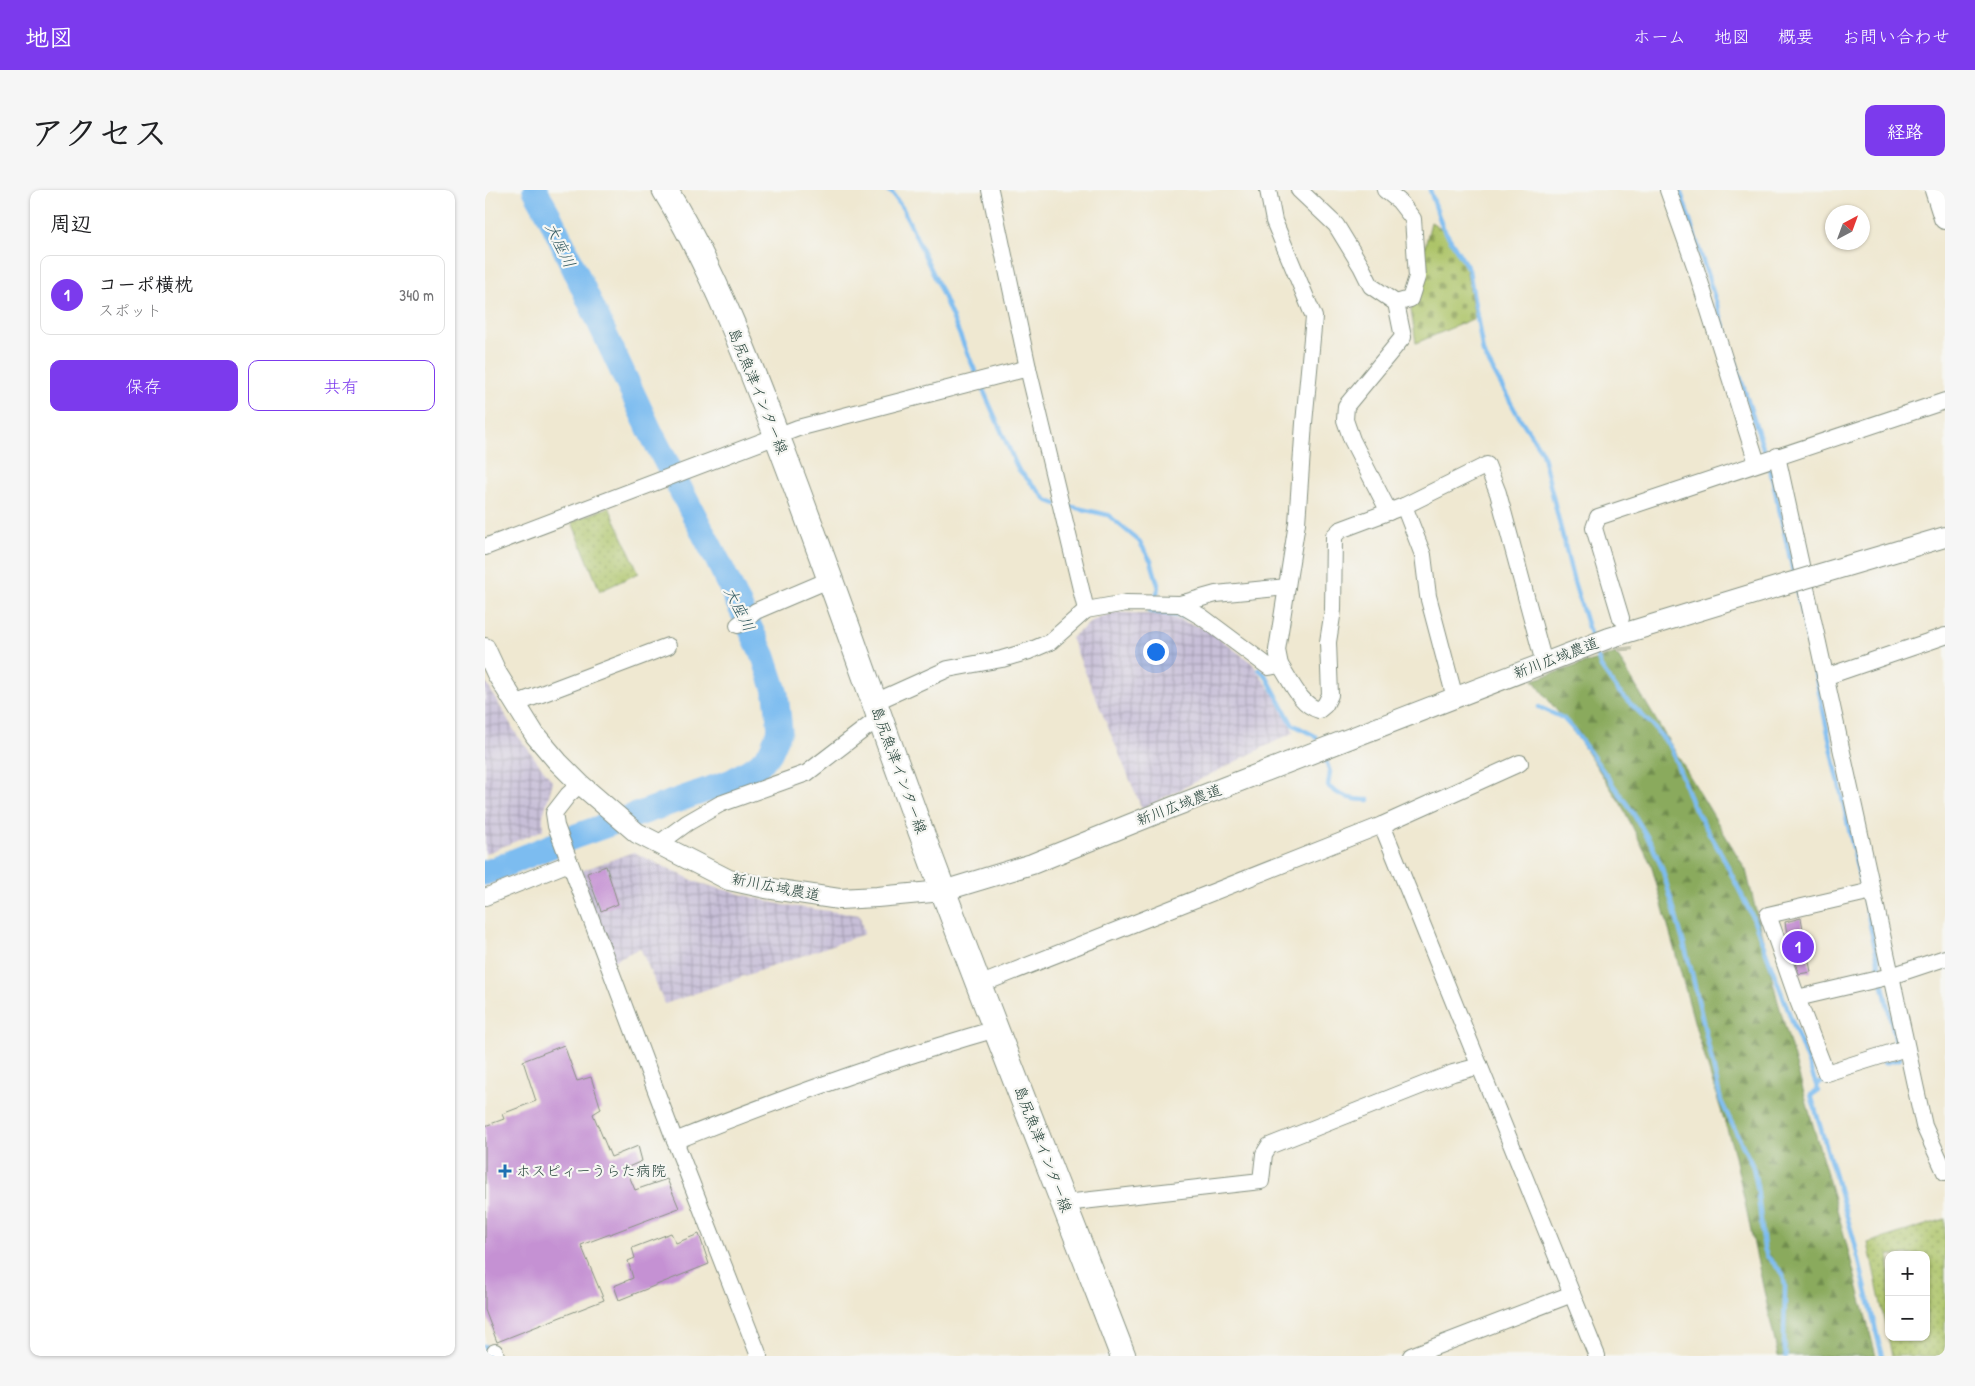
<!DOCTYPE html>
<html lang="ja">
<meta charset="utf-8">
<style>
body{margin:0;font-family:"Patrick Hand","Klee One",sans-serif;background:#f6f6f6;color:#202124}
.controls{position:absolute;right:15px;bottom:15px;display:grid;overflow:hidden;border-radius:10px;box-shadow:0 1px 4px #0004}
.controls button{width:45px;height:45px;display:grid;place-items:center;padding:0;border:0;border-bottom:1px solid #e0e0e0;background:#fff;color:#202124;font:25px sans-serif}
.compass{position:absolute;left:1340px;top:15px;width:45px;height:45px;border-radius:50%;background:#fff;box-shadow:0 1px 4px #0004;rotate:41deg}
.you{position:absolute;left:670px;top:461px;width:18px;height:18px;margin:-12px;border:4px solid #fff;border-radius:50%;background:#1a73e8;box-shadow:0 0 0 8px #1a73e833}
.badge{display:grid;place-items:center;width:32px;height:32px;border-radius:50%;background:#7c3aed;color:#fff;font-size:16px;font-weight:700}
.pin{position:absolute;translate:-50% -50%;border:2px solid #fff;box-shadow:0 1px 5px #0006}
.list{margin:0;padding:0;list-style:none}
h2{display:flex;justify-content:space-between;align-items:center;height:65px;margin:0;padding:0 20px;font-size:21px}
h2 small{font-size:16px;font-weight:400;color:#757577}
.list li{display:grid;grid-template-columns:32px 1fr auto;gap:15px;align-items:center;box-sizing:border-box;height:80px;margin:0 10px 10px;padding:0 10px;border:1px solid #e0e0e0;border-radius:10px}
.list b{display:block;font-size:19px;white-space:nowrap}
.list p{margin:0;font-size:16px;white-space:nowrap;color:#757577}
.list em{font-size:16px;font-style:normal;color:#757577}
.actions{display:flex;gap:10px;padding:15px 20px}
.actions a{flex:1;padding:11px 0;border:1px solid #7c3aed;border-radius:10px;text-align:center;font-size:18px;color:#7c3aed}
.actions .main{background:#7c3aed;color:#fff}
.map{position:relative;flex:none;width:1460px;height:1166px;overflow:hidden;border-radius:10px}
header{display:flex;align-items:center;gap:30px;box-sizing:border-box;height:70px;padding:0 25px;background:#7c3aed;color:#fff}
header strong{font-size:24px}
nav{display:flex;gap:28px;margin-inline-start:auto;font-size:18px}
.intro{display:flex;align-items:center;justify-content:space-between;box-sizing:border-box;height:120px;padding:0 30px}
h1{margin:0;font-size:35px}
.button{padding:12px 22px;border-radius:10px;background:#7c3aed;color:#fff;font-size:18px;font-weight:700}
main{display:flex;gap:30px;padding:0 30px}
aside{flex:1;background:#fff;border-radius:10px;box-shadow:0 1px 4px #0004}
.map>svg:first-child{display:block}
.industrial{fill:url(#industrial-grid)}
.grass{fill:url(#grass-dots);stroke:#66804e;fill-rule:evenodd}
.forest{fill:url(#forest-firs);stroke:#547448}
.cemetery{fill:url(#cemetery-stones);stroke:#66804e}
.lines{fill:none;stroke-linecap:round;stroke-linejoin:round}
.stream{stroke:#7cbcf0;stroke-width:4.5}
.river{stroke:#7cbcf0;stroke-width:25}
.building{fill:#c591d3}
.minor-tunnel{stroke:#c5c6b2;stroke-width:16;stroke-dasharray:16 8;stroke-linecap:butt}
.minor-casing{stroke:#879282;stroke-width:18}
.tertiary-casing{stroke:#879282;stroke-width:22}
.secondary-casing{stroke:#879282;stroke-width:24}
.primary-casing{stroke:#879282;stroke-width:27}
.minor{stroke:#fff;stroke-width:16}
.tertiary{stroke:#fff;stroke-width:20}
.secondary{stroke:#fff;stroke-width:22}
.primary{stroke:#fff;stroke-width:25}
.tertiary-bridge-casing{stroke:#879282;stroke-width:22;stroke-linecap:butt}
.tertiary-bridge{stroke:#fff;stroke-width:20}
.poi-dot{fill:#1f6fb2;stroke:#f6f6f2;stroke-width:2}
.labels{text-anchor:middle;stroke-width:4.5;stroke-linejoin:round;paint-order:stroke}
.street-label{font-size:15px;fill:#1f3d34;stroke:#f6f6f2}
.poi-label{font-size:15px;fill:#1f3d34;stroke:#f6f6f2;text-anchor:start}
.water-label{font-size:16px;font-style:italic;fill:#365d63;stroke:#f6f6f2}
</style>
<header>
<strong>地図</strong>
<nav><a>ホーム</a><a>地図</a><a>概要</a><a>お問い合わせ</a></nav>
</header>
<div class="intro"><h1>アクセス</h1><a class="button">経路</a></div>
<main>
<aside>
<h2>周辺<small></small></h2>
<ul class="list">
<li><span class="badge">1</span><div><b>コーポ横枕</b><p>スポット</p></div><em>340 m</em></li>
</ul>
<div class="actions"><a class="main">保存</a><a>共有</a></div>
</aside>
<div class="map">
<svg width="1460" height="1166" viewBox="0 0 1460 1166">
<defs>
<pattern id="industrial-grid" width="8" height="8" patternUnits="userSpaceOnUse" patternTransform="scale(1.25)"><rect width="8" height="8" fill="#c8bfd8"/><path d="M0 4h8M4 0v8" fill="none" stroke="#a29cb0"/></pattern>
<pattern id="grass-dots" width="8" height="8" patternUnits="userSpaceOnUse" patternTransform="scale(1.25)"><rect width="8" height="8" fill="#adc469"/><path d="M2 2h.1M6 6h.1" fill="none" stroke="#8ca057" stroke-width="1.8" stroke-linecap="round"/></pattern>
<pattern id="forest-firs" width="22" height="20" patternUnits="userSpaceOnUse" patternTransform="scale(1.25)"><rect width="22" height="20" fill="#8aaa5d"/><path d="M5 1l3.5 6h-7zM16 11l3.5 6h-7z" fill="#708c4e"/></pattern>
<pattern id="cemetery-stones" width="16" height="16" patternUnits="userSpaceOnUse" patternTransform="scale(1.25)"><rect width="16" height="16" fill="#adc469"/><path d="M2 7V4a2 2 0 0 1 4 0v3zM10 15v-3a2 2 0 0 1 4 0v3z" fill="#8ca057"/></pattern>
</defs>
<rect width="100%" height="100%" fill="#f6f6f2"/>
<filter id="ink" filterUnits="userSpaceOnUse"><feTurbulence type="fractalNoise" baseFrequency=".02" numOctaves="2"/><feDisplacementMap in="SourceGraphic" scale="10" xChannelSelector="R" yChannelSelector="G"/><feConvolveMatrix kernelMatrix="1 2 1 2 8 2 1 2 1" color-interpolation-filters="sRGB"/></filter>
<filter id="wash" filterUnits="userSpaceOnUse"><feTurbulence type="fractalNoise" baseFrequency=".0096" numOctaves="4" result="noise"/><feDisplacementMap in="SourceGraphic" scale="20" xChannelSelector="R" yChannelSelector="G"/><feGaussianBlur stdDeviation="1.12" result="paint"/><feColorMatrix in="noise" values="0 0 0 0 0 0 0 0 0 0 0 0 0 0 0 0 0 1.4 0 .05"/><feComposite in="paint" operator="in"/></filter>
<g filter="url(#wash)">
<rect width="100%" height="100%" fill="#efe8d1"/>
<g class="industrial">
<path d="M630,422L678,425L722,439L767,473L789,505L809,542L657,619L586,448L607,431Z"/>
<path d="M0,491L32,545L68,592L58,625V640L0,664Z"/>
<path d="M148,662L214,693L298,715L375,725L379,744L180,814L155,758L126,772L93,682Z"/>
</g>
<g class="grass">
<path d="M124,317L154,383L115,401L87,332Z"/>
<path d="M1460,1029V1166H1407L1383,1053ZM1404,1065H1441V1147H1404Z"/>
</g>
<path class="forest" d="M1131,463L1261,680L1292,808L1357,1037L1391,1166H1293L1249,962L1212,842L1166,674L1136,614L1093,548L1048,490Z"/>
<path class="cemetery" d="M946,32L957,39L981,78L990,128L931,153L926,120L936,97L938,65Z"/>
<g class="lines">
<g class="stream">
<path d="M401,0L407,3L418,19L454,96L493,188"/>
<path d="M945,0L957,36L984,80L998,162L1031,222L1057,262L1089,392L1107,450"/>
<path d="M1195,0L1281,267"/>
<path d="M496,195L533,279L563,311L571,314"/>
<path d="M1284,274L1309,386"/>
<path d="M579,315L623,325L654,351L666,371L674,398L669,410"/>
<path d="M1311,396L1377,699"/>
<path d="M666,417L664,421L706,428"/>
<path d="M1110,460L1116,477L1134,502L1168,536L1186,558L1207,614L1237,665L1268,728L1331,894L1333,901L1326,905L1369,1050L1397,1166"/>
<path d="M774,479L781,486L807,534L830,546L831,548"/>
<path d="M1054,517L1078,528L1089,540L1146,620L1167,655L1177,678L1206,779L1236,911L1268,977L1272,996L1279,1058L1282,1066L1298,1084L1300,1096L1299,1152L1301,1166"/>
<path d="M841,571L845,582L843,596C856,607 866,610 884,610"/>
<path d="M1379,707L1396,785"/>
<path d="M1397,792L1415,869L1399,873"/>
<path d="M1331,894L1346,889"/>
<path d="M0,1156L4,1165"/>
</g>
<path class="river" d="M0,683L91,646L247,591L274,575L285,563L295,540L291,504L279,467L235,375L167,245L64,25L50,0"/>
</g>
<g id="blocks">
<g class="building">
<path d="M121,676L133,714L116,721L102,683Z"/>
<path d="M1316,728L1326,782L1314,784L1304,756L1300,732Z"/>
<path d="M79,855L92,891L106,887L116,919L108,924L126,967L153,956L157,971L141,978L150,1000L182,989L194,1018L96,1055L119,1110L12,1152L0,1120V936L19,929L17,924L51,911L38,871Z"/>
<path d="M186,1043L191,1053L214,1044L224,1074L134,1110L129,1096L148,1088L143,1071L150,1068L147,1058Z"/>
</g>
</g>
</g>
<g filter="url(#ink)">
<use href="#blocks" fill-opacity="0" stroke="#879282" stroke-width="1"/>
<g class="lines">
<path class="minor-tunnel" d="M1137,433L1140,461"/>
<defs>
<g id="minor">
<path d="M505,0L543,178"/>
<path d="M814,0L851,35L876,76L886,96L911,113L925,109L932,87L928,29L914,11L900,0"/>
<path d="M1183,0L1210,76L1272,273"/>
<path d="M1292,266L1439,936L1460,982"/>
<path d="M904,322L867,250L860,230L861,216L918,147L911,113"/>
<path d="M0,357L313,238L543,178L601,420L565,452L544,461L517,469L463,479L390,512"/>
<path d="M695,414L717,427L784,477L795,475L792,460L812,333L819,233L829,127L789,31L783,0"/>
<path d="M601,420L641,413L695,414L731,404L802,397"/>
<path d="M1136,428L1109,338L1113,327L1460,211"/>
<path d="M253,435L271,421L346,389"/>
<path d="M795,475C806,491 815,515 834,520L840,515L845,505L843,452L848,420L849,346L855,340L919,316"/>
<path d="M1340,487L1460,446"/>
<path d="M970,508L943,406L938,365L919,316L1002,275L1013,303L1059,473"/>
<path d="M30,514L183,456"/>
<path d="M95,594L83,605L69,623L71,636L190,951L274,1166"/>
<path d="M897,635L1035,573"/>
<path d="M172,655L202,633L235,614L322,583L395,527"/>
<path d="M1387,701L1283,725L1312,808L1406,786L1460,768"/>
<path d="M0,707L84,673"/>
<path d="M494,795L897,635L1112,1166"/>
<path d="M1312,808L1341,883L1421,858"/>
<path d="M190,951C295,909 402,870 511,839"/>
<path d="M580,1013L776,991L779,964L784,956L968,883L995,876"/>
<path d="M10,1162L11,1166"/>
<path d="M926,1166L1087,1104"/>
</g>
<g id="tertiary">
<path d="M1328,386L1460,347"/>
<path d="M0,458L12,484L50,545L73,572L95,594L152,643L244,690L281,698L354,709L392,707L458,701L547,674L688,617L1124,448L1301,394"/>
</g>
<path id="secondary" d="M1451,0L1460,28"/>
<path id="primary" d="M180,0C231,84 266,178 301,270C342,378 380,487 419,595C488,787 565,976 638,1166"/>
</defs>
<use href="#minor" class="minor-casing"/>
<use href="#tertiary" class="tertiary-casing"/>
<use href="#secondary" class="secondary-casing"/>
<use href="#primary" class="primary-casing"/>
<use href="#minor" class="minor"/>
<use href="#tertiary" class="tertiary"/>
<use href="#secondary" class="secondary"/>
<use href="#primary" class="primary"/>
<defs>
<path id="tertiary-bridge" d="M1301,394L1328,386"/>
</defs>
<use href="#tertiary-bridge" class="tertiary-bridge-casing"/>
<use href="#tertiary-bridge" class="tertiary-bridge"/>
</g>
</g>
<path class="poi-dot" d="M17.5 973.5h5v5h5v5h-5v5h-5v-5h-5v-5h5z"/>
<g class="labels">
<g class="street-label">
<text transform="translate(273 201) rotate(68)" y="5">島尻魚津インター線</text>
<text transform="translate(1071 468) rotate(-21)" y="5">新川広域農道</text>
<text transform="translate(414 580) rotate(70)" y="5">島尻魚津インター線</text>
<text transform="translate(694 615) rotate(-21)" y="5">新川広域農道</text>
<text transform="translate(291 697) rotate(11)" y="5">新川広域農道</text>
<text transform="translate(558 959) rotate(69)" y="5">島尻魚津インター線</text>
</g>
<g class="poi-label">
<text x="31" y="986">ホスピィーうらた病院</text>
</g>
<g class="water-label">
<text transform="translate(76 55) rotate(64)" y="6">大座川</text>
<text transform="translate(255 419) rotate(63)" y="6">大座川</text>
</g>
</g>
</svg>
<div class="controls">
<button>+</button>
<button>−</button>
</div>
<svg class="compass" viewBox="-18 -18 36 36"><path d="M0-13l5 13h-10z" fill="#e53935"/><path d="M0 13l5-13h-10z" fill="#757577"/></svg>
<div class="you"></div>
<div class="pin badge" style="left:1313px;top:757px">1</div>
</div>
</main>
